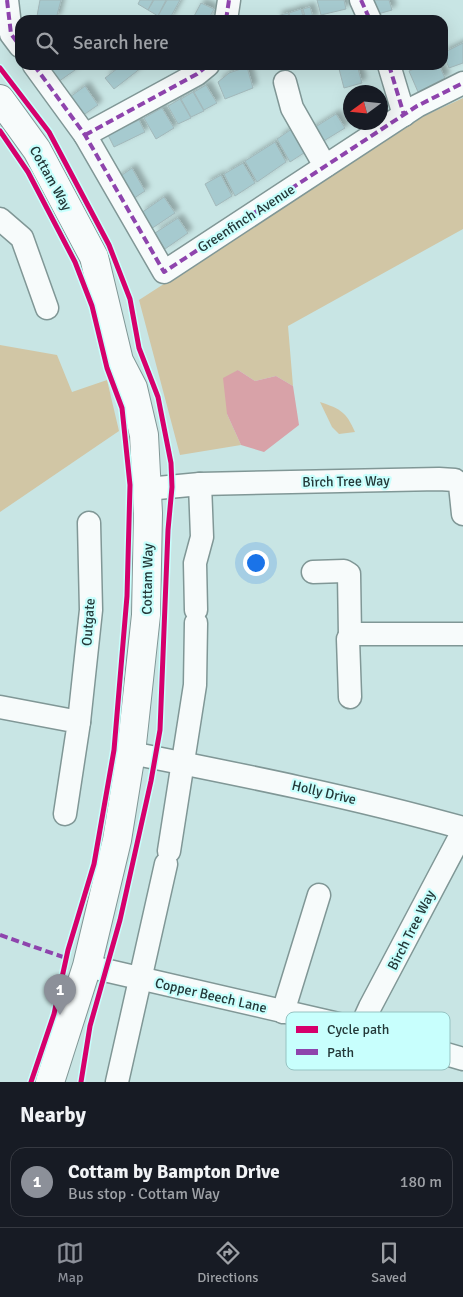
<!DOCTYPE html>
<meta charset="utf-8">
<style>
body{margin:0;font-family:Signika,sans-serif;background:#242831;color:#f1f3f6}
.compass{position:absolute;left:343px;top:85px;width:45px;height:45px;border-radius:50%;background:#171b24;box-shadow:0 5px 20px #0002;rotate:255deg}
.you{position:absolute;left:255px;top:562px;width:18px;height:18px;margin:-12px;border:4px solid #fff;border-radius:50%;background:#1a73e8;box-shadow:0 0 0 8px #1a73e833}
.badge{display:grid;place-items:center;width:32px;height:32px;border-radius:50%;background:#8c9099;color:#fff;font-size:16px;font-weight:700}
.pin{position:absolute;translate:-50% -41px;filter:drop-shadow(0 1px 2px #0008)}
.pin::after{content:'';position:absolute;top:26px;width:18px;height:15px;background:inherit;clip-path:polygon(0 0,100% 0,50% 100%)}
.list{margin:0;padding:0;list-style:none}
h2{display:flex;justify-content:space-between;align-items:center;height:65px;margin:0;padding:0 20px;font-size:21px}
h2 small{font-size:16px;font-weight:400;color:#9ea1a6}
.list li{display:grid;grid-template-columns:32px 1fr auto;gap:15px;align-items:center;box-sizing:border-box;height:70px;margin:0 10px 10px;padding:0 10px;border:1px solid #363941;border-radius:15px}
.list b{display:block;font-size:19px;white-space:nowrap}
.list p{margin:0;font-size:16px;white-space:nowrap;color:#9ea1a6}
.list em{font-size:16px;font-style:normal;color:#9ea1a6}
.icon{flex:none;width:28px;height:28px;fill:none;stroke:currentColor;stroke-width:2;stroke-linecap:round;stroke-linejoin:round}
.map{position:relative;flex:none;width:463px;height:1082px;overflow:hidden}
.search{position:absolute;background:#171b24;box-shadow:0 5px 20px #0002;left:15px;right:15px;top:15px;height:55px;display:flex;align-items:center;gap:12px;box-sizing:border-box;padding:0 18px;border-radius:15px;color:#9ea1a6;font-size:19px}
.sheet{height:145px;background:#171b24}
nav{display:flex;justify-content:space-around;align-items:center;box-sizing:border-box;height:70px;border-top:1px solid #363941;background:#171b24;font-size:14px;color:#9ea1a6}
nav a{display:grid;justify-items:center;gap:2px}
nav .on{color:#8c9099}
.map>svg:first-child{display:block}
.green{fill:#d1c6a5}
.water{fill:#d8a2a8}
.building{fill:#a6cacf;stroke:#a2b8ba;filter:url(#shadow)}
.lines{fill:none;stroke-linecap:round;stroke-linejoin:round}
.minor-casing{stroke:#809796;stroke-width:25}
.major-casing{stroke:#809796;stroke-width:30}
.minor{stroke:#f7fbfb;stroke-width:22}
.major{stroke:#f7fbfb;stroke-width:28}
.quiet{stroke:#8e44ad;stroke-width:4;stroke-dasharray:8 4;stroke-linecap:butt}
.cycleway-casing{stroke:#c8fffd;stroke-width:8}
.cycleway{stroke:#d6006c;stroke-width:5}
.labels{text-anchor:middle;stroke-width:4.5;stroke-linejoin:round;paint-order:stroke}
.street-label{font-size:14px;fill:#233838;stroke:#c8fffd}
.key{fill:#c8fffd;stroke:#96c3c2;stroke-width:1}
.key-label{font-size:14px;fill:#233838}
</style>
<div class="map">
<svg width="463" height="1082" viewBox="0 0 463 1082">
<defs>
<filter id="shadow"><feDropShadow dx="4.5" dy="-4.5" stdDeviation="2.5" flood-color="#0004"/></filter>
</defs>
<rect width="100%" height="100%" fill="#c8e5e4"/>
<g class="green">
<path d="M463,98V229L288,326L293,386L276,376L255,381L238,370L227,414L241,445L180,455L139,300L424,116Z"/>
<path d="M0,345L57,355L72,392L107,380L119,431L0,512Z"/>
<path d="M320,402C341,409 346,412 355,432L339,434L332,427Z"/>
</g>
<path class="water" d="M238,370L255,381L276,376L293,386L299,425L264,452L241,445L227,414L223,378Z"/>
<g class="building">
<path d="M40,0H61L56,19L37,16Z"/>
<path d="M140,0H153L148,10L138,4Z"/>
<path d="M154,0H166L158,16L148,10Z"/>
<path d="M167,0H180L169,20L158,16Z"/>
<path d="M317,0H344L346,9L321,15Z"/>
<path d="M374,0H389L392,10L378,14Z"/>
<path d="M201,3L214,9L208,20H192Z"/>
<path d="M310,7L314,20H306L303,9Z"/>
<path d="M301,9L304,20H291L289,13Z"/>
<path d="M288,13L290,20H278L277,16Z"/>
<path d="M463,43V63L449,68L443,53Z"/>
<path d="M51,65H76L78,68L55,84L45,70Z"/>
<path d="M122,65H139L141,68L114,89L105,78Z"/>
<path d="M338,65H357L362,83L344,88Z"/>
<path d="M424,65H439L445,78L418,92L409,71Z"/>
<path d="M247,67L253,88L225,99L218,82L229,73Z"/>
<path d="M206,85L217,103L204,110L194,92Z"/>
<path d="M85,86L98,105L79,118L66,100Z"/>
<path d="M193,92L204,111L191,117L181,99Z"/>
<path d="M180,99L191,118L178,124L168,106Z"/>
<path d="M162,108L174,128L156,139L144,118Z"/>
<path d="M336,114L345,128L317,145L309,131Z"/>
<path d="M139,120L145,132L114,147L108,135Z"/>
<path d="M296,126L310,149L290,162L277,139Z"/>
<path d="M275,142L286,162L257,182L245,161Z"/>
<path d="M243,163L255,183L235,196L224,174Z"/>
<path d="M132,168L145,191L128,202L115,180Z"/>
<path d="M221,175L232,196L216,206L205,184Z"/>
<path d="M164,197L175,213L151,229L141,213Z"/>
<path d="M178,218L188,233L165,249L155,233Z"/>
</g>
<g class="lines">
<defs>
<g id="minor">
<path d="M7,0L11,34L20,46"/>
<path d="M361,0L370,20"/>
<path d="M226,20L229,0"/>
<path d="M34,65L85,135L164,272L417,106L463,83"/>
<path d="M389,65L404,115"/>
<path d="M285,82L292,108L325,166"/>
<path d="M85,135L197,74L208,65"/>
<path d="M0,219L22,238L47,308"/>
<path d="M147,489L200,484L439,479L455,480L460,485L463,514"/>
<path d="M313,572L344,571L349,574L350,636"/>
<path d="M196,610L195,563L202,537L200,484"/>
<path d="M350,697L348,639L351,634H463"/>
<path d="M0,707L79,722L65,814"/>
<path d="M79,722L91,610L89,523"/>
<path d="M131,753C242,775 353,797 463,828"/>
<path d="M169,851L195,685L196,623"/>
<path d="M87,966L360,1029L463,1059"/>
<path d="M283,1012L319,895"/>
<path d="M360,1029L370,1007L463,831"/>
<path d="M117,1082L166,864"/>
</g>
<path id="major" d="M0,99L37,150L94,257L119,361L133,388L144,435L148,513L146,615L131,753L117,840L87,966L50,1082"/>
</defs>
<use href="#minor" class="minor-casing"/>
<use href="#major" class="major-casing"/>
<use href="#minor" class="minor"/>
<use href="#major" class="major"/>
<g class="quiet">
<path d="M7,0L11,34L20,46"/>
<path d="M361,0L370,20"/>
<path d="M226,20L229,0"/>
<path d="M34,65L85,135L164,272L417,106L463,83"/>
<path d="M389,65L404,115"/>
<path d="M85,135L197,74L208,65"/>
<path d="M0,935L66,958"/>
</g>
<defs>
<g id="cycleway">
<path d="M0,68L49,132L109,245L130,299L139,348L158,397L171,463L172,487L168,530L160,730L151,781L120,920L90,1026L81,1082"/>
<path d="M0,131L28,172L75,262L92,306L107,368L122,408L130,485L127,596L114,750L94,864L68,950L54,1014L31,1082"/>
</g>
</defs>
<use href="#cycleway" class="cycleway-casing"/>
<use href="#cycleway" class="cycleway"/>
</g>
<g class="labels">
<g class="street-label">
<text transform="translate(51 178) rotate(61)" y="5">Cottam Way</text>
<text transform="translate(246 218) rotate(-33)" y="5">Greenfinch Avenue</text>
<text transform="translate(346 481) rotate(-1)" y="5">Birch Tree Way</text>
<text transform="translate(147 579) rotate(-89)" y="5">Cottam Way</text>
<text transform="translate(88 622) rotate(-86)" y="5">Outgate</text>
<text transform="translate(324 792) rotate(13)" y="5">Holly Drive</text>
<text transform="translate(411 930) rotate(-63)" y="5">Birch Tree Way</text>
<text transform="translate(211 995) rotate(13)" y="5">Copper Beech Lane</text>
</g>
</g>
<rect x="286" y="1012" width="164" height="58" rx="8" class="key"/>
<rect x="296" y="1026" width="22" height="7" fill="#d6006c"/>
<rect x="296" y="1049" width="22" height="6" fill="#8e44ad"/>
<g class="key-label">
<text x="327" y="1034">Cycle path</text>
<text x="327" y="1057">Path</text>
</g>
</svg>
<svg class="compass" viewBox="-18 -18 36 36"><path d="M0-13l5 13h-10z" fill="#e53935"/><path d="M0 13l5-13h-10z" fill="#9ea1a6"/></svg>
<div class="you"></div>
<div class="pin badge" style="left:60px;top:1015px">1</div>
<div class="search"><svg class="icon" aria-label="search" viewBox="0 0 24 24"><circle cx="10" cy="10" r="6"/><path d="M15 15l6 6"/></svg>Search here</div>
</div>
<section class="sheet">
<h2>Nearby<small></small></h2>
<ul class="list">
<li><span class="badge">1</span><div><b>Cottam by Bampton Drive</b><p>Bus stop · Cottam Way</p></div><em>180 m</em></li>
</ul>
</section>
<nav>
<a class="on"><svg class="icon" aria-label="map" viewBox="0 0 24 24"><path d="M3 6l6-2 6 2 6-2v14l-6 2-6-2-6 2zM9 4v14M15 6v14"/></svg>Map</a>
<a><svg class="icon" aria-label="directions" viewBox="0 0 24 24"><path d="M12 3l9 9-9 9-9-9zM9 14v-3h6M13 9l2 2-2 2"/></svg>Directions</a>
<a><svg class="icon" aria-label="saved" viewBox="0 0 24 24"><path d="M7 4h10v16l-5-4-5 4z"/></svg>Saved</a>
</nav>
